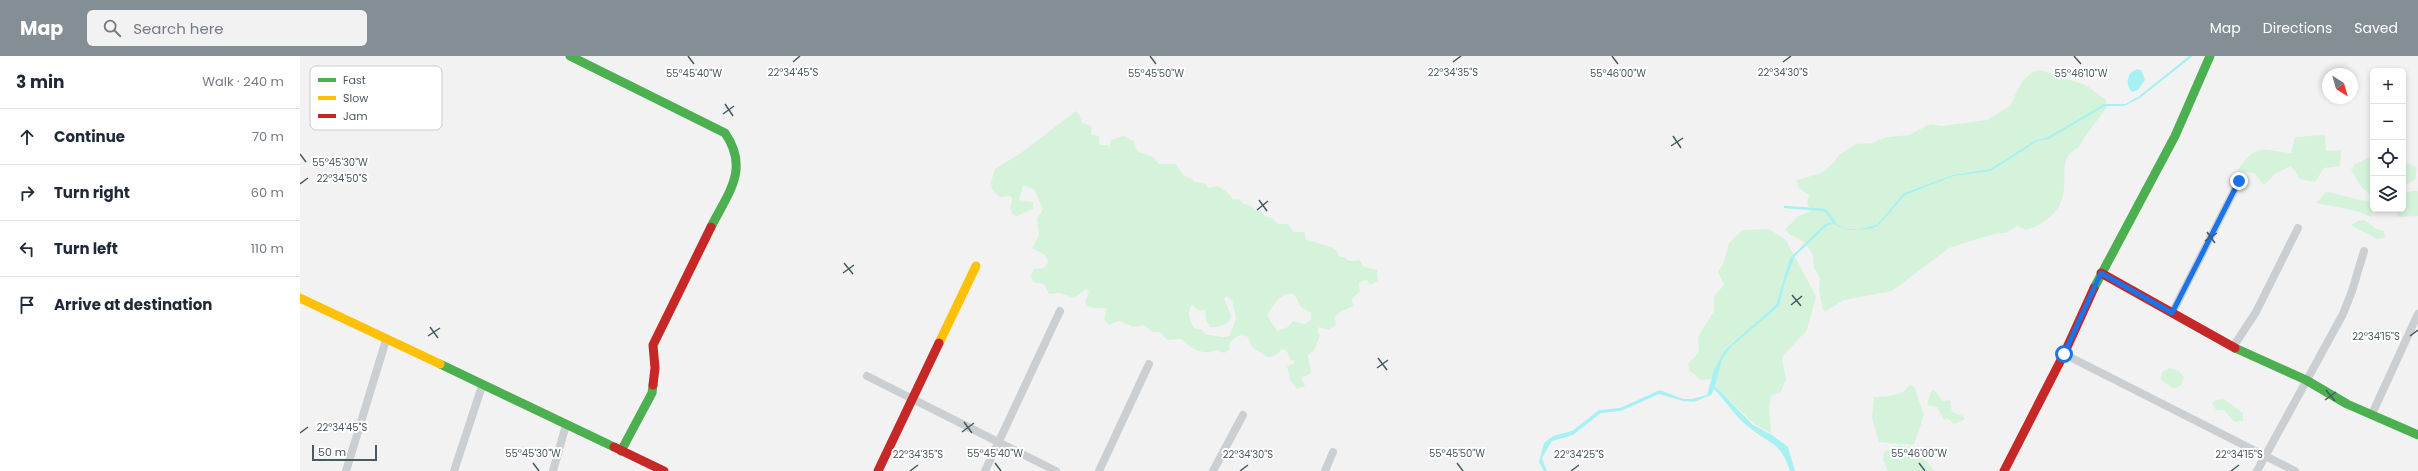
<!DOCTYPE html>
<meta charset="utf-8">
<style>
body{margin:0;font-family:Poppins,sans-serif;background:#f2f2f3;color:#1f2937}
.controls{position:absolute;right:12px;top:12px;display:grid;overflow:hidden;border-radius:6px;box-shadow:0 2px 6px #0003}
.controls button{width:36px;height:36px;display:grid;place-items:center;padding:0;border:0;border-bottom:1px solid #e0e1e3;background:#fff;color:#1f2937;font:20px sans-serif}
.compass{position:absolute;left:2022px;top:12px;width:36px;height:36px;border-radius:50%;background:#fff;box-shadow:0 2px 6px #0003;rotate:143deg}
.scale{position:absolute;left:12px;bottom:10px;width:65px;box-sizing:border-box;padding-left:4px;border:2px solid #475961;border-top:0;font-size:11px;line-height:14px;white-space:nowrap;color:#475961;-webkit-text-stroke:3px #fff;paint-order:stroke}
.stop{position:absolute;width:12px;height:12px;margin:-9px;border:3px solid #1a73e8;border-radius:50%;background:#fff}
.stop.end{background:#1a73e8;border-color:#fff;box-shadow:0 1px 4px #0008}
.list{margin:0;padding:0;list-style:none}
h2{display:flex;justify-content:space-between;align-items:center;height:52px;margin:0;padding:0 16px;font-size:17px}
h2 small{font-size:13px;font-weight:400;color:#747a83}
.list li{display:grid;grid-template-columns:26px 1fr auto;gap:12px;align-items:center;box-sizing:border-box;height:56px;padding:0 16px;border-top:1px solid #e0e1e3}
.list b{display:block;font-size:15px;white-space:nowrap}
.list em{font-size:13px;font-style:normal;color:#747a83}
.icon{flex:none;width:22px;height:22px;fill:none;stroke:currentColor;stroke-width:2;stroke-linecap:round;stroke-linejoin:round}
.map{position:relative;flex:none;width:2118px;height:415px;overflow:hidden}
header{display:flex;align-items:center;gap:24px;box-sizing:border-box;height:56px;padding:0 20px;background:#838f94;color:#fff}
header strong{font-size:19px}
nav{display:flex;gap:22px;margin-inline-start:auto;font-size:14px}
.search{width:280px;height:36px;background:#f2f2f3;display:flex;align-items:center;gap:10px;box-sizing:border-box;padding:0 14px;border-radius:6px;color:#747a83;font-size:15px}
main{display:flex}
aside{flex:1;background:#fff}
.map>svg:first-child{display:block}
.green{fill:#d5f3db;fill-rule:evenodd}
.water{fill:#a7f1f3}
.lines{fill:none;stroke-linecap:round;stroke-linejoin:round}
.stream{stroke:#a7f1f3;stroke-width:2.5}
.street{stroke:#cbcfd2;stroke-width:8}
.fast{stroke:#4caf50;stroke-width:9}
.slow{stroke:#ffc107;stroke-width:9}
.jam{stroke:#c62828;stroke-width:9}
.route{stroke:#1a73e8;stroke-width:5}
.ticks{fill:none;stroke:#475961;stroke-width:1.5}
.key{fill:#fff;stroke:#c8cdd0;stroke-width:1}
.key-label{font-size:11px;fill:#475961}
.ticks-label{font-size:10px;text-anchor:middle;fill:#475961;stroke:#fff;stroke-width:4;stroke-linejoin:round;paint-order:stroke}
</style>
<header>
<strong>Map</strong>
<div class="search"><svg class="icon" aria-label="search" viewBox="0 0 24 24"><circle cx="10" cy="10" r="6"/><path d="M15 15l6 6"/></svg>Search here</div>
<nav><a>Map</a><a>Directions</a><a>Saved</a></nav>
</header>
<main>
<aside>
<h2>3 min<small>Walk · 240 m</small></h2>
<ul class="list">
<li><svg class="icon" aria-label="ahead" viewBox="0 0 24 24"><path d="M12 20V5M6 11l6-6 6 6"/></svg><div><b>Continue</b></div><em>70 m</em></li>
<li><svg class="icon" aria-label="right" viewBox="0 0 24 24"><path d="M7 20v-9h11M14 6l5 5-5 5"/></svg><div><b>Turn right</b></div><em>60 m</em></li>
<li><svg class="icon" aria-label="left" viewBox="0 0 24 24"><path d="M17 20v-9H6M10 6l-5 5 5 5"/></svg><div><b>Turn left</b></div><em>110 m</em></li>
<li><svg class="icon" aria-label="arrive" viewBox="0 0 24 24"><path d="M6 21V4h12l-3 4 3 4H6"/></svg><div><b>Arrive at destination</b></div></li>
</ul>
</aside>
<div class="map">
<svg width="2118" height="415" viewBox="0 0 2118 415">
<rect width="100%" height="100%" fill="#f3f2f2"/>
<g class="green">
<path d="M1741,14L1786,29L1806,44L1807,51C1798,64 1788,75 1780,89C1777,94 1770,95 1767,102C1763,111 1765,122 1764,132C1763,154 1746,168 1726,174L1717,170L1706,177L1694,178L1649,192L1592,235L1544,244L1526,255L1523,254L1519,235L1520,222L1514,212L1513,198L1504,186L1489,178L1485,174L1498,160L1511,155L1507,147L1509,139L1499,132L1496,124L1522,117L1533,107L1540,98L1556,88L1572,87L1587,81L1609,79L1630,68L1642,70L1687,64L1710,50L1721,27L1732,16Z"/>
<path d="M776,55L779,58L782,67L792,70L791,79L799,80V87L801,89H807L809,92L811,84L824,80L834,85L837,95L855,102L858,108H876C880,115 882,121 891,122L894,126L905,127L908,132L918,130L929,138L933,144L939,143L944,148L951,150L956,155L959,153L966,161L972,162L978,168H988L994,176H1005V183C1014,186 1027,189 1035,193C1037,195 1038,199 1040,201H1044L1049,205L1060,204L1063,210L1077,214L1078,225L1071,229L1066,224L1059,227L1060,235L1052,243L1053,250L1040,256L1035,262L1036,269L1029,274L1019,271L1017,274L1020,280L1014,294L1008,299L1011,316L1009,319L1001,321L1005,330L997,333L990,324L987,310L994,308V305L991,304L986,294L983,293L974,300L967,301L952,291L948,281C940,277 934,281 929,288L930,294L924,297L917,294C904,300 890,293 882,283L867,284L860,276H852L844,269L833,271L819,265L809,269L804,263L807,253C798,250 790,256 785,246L789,235L786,233L774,242L760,237L749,238L744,228L733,226L731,219L734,213L744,212L748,206L745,199L732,192L739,179L737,163L743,153L734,133L723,129L719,144L733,146V153L717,160L713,159L710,153L712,143L710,140L699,141L692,133L691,126L695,113L721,97ZM986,238H994L1001,251L1011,257V264L1004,268L993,265L988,271L977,275L967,259L978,243ZM926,240L932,244L936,262L930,279C923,284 915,278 906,279L901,273L894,272C890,266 886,255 892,249L898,254H905L906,265L910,271C919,271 930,270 931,259L924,243Z"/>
<path d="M2025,79L2026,95L2041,94L2040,110L2024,112L2015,126L2000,123L1991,110L1976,117L1964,129L1954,117L1937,115C1957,86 1960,94 1991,97L1995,81Z"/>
<path d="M2073,100V141L2062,132L2051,114L2055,108Z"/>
<path d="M2103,106L2117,111L2115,124L2103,131Z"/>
<path d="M2113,135H2118V160L2099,161L2096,153H2103V137Z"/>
<path d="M2026,136C2043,138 2055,145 2072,145V161L2056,155L2016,147Z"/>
<path d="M2065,164L2076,173L2084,175L2085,182L2077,183L2051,169L2058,165Z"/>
<path d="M1469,173L1486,184L1516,240L1507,274L1482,301L1486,324L1480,337L1471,339L1469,352L1471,377L1454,368L1416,331L1414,323L1401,324L1390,315L1388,308L1399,296L1398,281L1414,255V240L1424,229L1418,216L1423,208L1429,187L1442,174Z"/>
<path d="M1869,312L1879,315L1884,321L1881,329L1874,333L1861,324L1862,316Z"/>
<path d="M1609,329L1614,330L1624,359L1614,389L1579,386L1572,362L1574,341C1585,340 1604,341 1609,329Z"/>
<path d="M1632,334L1635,335L1642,345L1650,344L1652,356L1663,360L1665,363L1654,368L1647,362L1644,364L1637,351L1629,350L1627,347Z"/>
<path d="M1924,343L1943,357V365L1934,366L1924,354H1916L1912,347L1916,344Z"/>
<path d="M1599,389L1614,393L1635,415H1588L1583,404L1584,396Z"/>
</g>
<g class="water">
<path d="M1889,0H1893L1840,42L1824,50H1805L1749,83L1738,85L1691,115L1654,120L1605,139L1578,170L1570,173L1547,174L1534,168L1528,169L1495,200L1485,226L1479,250L1431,291L1422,303L1415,330L1453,369L1472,379L1488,391L1495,415H1490C1480,385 1472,390 1450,372C1436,362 1426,345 1414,333L1411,339L1394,346L1383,345L1359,338L1321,355L1301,357L1273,379L1252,385L1242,402L1247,415H1244L1239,406L1244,387L1253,380L1272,375L1299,354L1320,352L1360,334L1383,343H1392L1407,339L1414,314L1425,294L1476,249L1490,202L1525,168L1532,166L1546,173H1560L1577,169L1604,137L1653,119L1690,113L1736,84L1748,81L1804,48H1825L1838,41Z"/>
<path d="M1837,13L1841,14L1845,24L1838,34L1832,36C1826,29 1827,25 1830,17Z"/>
</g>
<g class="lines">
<path class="stream" d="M1485,151L1525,154L1535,167"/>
<g class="street">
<path d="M1872,257L1939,125"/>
<path d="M1933,291L1956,256L1998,172"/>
<path d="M1764,298L1995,415"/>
<path d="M567,320L756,415"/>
<path d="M2072,358L2118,258"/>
<path d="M46,415L86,284"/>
<path d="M154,415L182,330"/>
<path d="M253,415L266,369"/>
<path d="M685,415L760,255"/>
<path d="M799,415L849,308"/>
<path d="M913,415L943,359"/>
<path d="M1025,415L1033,396"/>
<path d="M1957,415L2043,258L2052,235L2064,195"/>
</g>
<g class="fast">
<path d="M270,0L425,77C450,113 428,137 411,171"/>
<path d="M1794,232L1875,80L1910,0"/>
<path d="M1935,292L2006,324L2047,348L2118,379"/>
<path d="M140,308L314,391"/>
<path d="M321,395L352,337L353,329"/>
</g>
<g class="slow">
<path d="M0,242L140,308"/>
<path d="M639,287L676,210"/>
</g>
<g class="jam">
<path d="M1801,217L1935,292"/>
<path d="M353,329L355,312L353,289L411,171"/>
<path d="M314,391L364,415"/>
<path d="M578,415L639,287"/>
<path d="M1704,415L1764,298L1794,232"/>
</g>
</g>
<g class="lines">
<path class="route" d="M1764,298L1801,217L1872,257L1939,125"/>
</g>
<path class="ticks" d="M388,0L394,8M850,0L856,8M1312,0L1318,8M1774,0L1781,8M493,6L500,0M1153,6L1161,0M1483,6L1491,0M425,48L433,60M423,58L434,50M1373,80L1381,92M1371,90L1383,82M0,98L6,106M0,128L8,122M959,144L967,155M957,154L968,145M1907,176L1915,187M1905,185L1917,177M544,207L553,218M543,217L554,209M1492,239L1501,250M1491,249L1502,240M130,271L138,282M128,280L140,272M2110,280L2118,274M1078,302L1087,314M1077,312L1088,304M2026,334L2035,345M2025,344L2036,336M664,366L672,377M662,376L674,367M0,377L8,371M233,407L239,415M695,407L701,415M1157,407L1163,415M1619,407L1625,415M610,415L618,409M940,415L948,409M1271,415L1279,409M1931,415L1939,409"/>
<rect x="10" y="10" width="132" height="64" rx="6" class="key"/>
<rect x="18" y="22" width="18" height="4" fill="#4caf50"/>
<rect x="18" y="40" width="18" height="4" fill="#ffc107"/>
<rect x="18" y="58" width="18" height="4" fill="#c62828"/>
<g class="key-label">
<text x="43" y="28">Fast</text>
<text x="43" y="46">Slow</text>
<text x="43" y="64">Jam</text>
</g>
<g class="ticks-label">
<text x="493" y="20">22°34'45"S</text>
<text x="1153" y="20">22°34'35"S</text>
<text x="1483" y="20">22°34'30"S</text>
<text x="394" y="21">55°45'40"W</text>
<text x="856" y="21">55°45'50"W</text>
<text x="1781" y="21">55°46'10"W</text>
<text x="1318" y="21">55°46'00"W</text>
<text x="40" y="110">55°45'30"W</text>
<text x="42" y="126">22°34'50"S</text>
<text x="2076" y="284">22°34'15"S</text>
<text x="42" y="375">22°34'45"S</text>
<text x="233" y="401">55°45'30"W</text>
<text x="695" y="401">55°45'40"W</text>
<text x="1157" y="401">55°45'50"W</text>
<text x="1619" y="401">55°46'00"W</text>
<text x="618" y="402">22°34'35"S</text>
<text x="948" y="402">22°34'30"S</text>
<text x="1279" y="402">22°34'25"S</text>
<text x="1939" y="402">22°34'15"S</text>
</g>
</svg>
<div class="controls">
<button>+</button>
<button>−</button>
<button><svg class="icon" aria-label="locate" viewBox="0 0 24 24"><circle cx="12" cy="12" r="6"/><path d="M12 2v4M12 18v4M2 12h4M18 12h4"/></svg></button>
<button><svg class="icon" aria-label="layers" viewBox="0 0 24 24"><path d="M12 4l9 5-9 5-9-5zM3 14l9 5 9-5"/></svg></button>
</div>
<svg class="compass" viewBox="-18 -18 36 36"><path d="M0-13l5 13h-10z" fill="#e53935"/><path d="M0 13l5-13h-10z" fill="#747a83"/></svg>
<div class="scale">50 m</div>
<div class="stop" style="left:1764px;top:298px"></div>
<div class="stop end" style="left:1939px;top:125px"></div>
</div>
</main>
